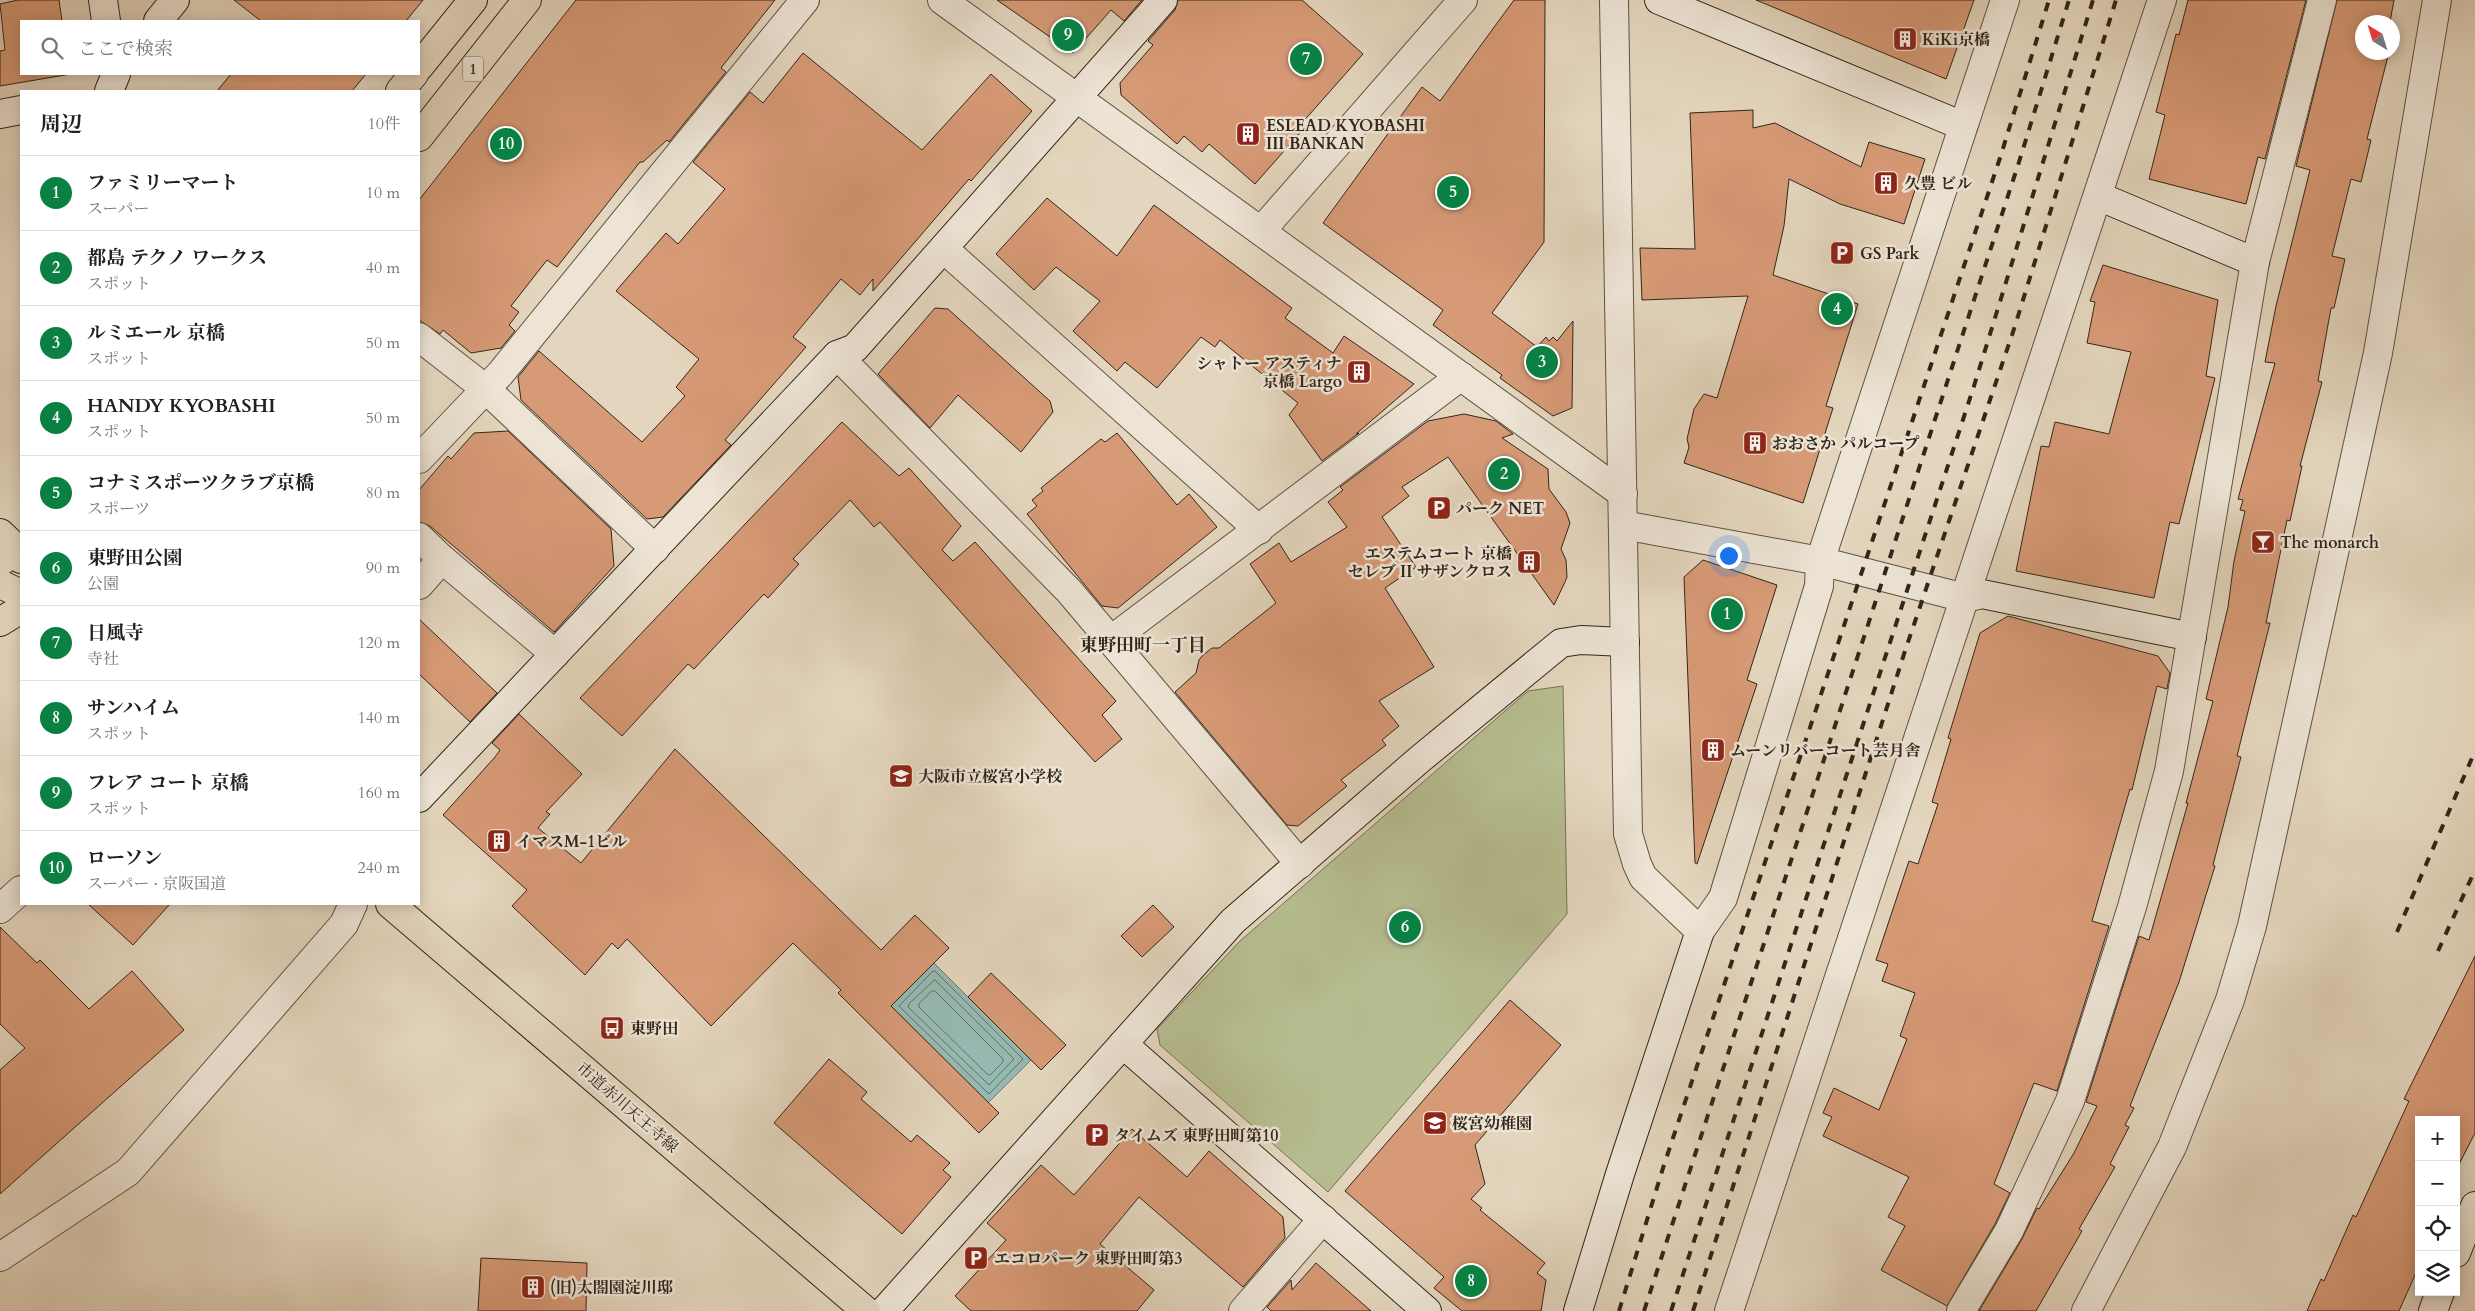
<!DOCTYPE html>
<html lang="ja">
<meta charset="utf-8">
<style>
body{margin:0;font-family:Cardo,"Noto Serif JP",serif;background:#f6f6f6;color:#202124}
.controls{position:absolute;right:15px;bottom:15px;display:grid;overflow:hidden;border-radius:0px;box-shadow:0 2px 12px #0003}
.controls button{width:45px;height:45px;display:grid;place-items:center;padding:0;border:0;border-bottom:1px solid #e0e0e0;background:#fff;color:#202124;font:25px sans-serif}
.compass{position:absolute;left:2355px;top:15px;width:45px;height:45px;border-radius:50%;background:#fff;box-shadow:0 2px 12px #0003;rotate:322deg}
.you{position:absolute;left:1728px;top:555px;width:18px;height:18px;margin:-12px;border:4px solid #fff;border-radius:50%;background:#1a73e8;box-shadow:0 0 0 8px #1a73e833}
.badge{display:grid;place-items:center;width:32px;height:32px;border-radius:50%;background:#0b8043;color:#fff;font-size:16px;font-weight:700}
.pin{position:absolute;translate:-50% -50%;border:2px solid #fff;box-shadow:0 1px 5px #0006}
.list{margin:0;padding:0;list-style:none}
h2{display:flex;justify-content:space-between;align-items:center;height:65px;margin:0;padding:0 20px;font-size:21px}
h2 small{font-size:16px;font-weight:400;color:#757577}
.list li{display:grid;grid-template-columns:32px 1fr auto;gap:15px;align-items:center;box-sizing:border-box;height:75px;padding:0 20px;border-top:1px solid #e0e0e0}
.list b{display:block;font-size:19px;white-space:nowrap}
.list p{margin:0;font-size:16px;white-space:nowrap;color:#757577}
.list em{font-size:16px;font-style:normal;color:#757577}
.icon{flex:none;width:28px;height:28px;fill:none;stroke:currentColor;stroke-width:2;stroke-linecap:round;stroke-linejoin:round}
.map{position:relative;flex:none;width:2475px;height:1311px;overflow:hidden}
.search{position:absolute;background:#fff;box-shadow:0 2px 12px #0003;left:20px;top:20px;width:400px;height:55px;display:flex;align-items:center;gap:12px;box-sizing:border-box;padding:0 18px;border-radius:0px;color:#757577;font-size:19px}
.panel{position:absolute;background:#fff;box-shadow:0 2px 12px #0003;left:20px;top:90px;width:400px;height:815px;border-radius:0px}
.map>svg:first-child{display:block}
.green{fill:#b6bd90;stroke:#747256}
.water{fill:#95b9b1;stroke:#6d7e75}
.lines{fill:none;stroke-linecap:round;stroke-linejoin:round}
.shore{stroke:#637066;stroke-width:1}
.building{fill:#d79a76;stroke:#31261b}
.street-casing{stroke:#5e5244;stroke-width:30}
.secondary-casing{stroke:#31261b;stroke-width:30}
.primary-casing{stroke:#31261b;stroke-width:30}
.highway-casing{stroke:#31261b;stroke-width:30}
.street{stroke:#ede4d5;stroke-width:28}
.secondary{stroke:#ede4d5;stroke-width:28}
.primary{stroke:#e4d6be;stroke-width:28}
.highway{stroke:#e4d6be;stroke-width:28}
.rail{stroke:#31261b;stroke-width:4;stroke-dasharray:9 9;stroke-linecap:butt}
.labels{text-anchor:middle;stroke-width:5;stroke-linejoin:round;paint-order:stroke}
.shield{fill:#ede4d5;stroke:#695f53;stroke-width:1}
.shield-label{font-size:15px;font-weight:bold;fill:#31261b}
.poi-label{font-size:16px;font-weight:bold;fill:#31261b;stroke:#ede4d5;text-anchor:start}
.street-label{font-size:16px;fill:#31261b;stroke:#ede4d5}
.neighbourhood-label{font-size:18px;font-weight:bold;fill:#31261b;stroke:#ede4d5}
</style>
<div class="map">
<svg width="2475" height="1311" viewBox="0 0 2475 1311">
<rect width="100%" height="100%" fill="#e4d6be"/>
<filter id="stains"><feTurbulence type="fractalNoise" baseFrequency=".004" numOctaves="4"/><feColorMatrix values="0 0 0 0 .2 0 0 0 0 .09 0 0 0 0 .02 0 0 0 .5 -.17"/></filter>
<radialGradient id="worn" r=".72"><stop offset=".6" stop-color="#630" stop-opacity="0"/><stop offset="1" stop-color="#630" stop-opacity=".3"/></radialGradient>
<path class="green" d="M1563,686L1567,914L1328,1192L1160,1045L1157,1029L1240,941L1528,691Z"/>
<path class="water" d="M934,963L1031,1060L988,1103L891,1006Z"/>
<g class="lines">
<g class="shore">
<path d="M935,971L1023,1059L989,1094L899,1006L932,972Z"/>
<path d="M935,980L1014,1059L989,1085L908,1007L909,1004Z"/>
<path d="M932,991H935L1003,1059V1062L990,1075L987,1074L919,1007V1004Z"/>
</g>
</g>
<g class="building">
<path d="M18,0H59L62,21H21V74H71L0,86V51L5,50L0,4Z"/>
<path d="M234,0H423L406,21H261Z"/>
<path d="M576,0H775L721,68L726,72L669,142L667,140L643,162H640L557,267L547,260L511,306L519,312L509,325L515,331L501,348L471,353L443,330L440,334L419,320V200Z"/>
<path d="M997,0H1142L1124,21L1111,10L1073,53Z"/>
<path d="M1178,0H1302L1363,54L1302,123L1306,126L1255,184L1209,144L1202,152L1184,136L1177,144L1121,95L1120,83L1153,45L1148,41L1175,10Z"/>
<path d="M1514,0H1545L1544,242L1492,313L1537,347L1546,337L1549,341L1553,337L1557,341L1573,321L1572,408L1553,416L1500,378L1502,375L1433,325L1443,310L1323,223L1422,87L1440,101Z"/>
<path d="M1756,0H1974L1946,79Z"/>
<path d="M2188,0H2306L2265,159L2258,157L2246,204L2149,179L2165,115L2156,112L2176,34L2179,35Z"/>
<path d="M2337,0H2394L2390,22H2362V52H2389L2367,139L2371,140L2361,182L2351,179L2332,256L2345,259L2334,308H2331L2318,381L2322,382L2300,466H2302L2290,521L2287,520L2266,623H2270L2237,756L2241,757L2213,865L2215,866L2179,982L2130,1106L2134,1108L2125,1125L2129,1127L2110,1164L2115,1167L2079,1229L2082,1231L2036,1311H1979L2022,1239L2037,1208L2039,1209L2074,1153L2097,1106L2086,1102L2139,936L2149,940L2188,803H2186L2213,701L2206,699L2228,607L2234,561L2245,511L2240,510L2243,500L2238,499L2275,363L2265,362L2276,306L2310,170L2296,166Z"/>
<path d="M803,53L922,150L991,74L1032,111L971,181L969,179L873,291V279L860,295L841,279L793,337L806,347L725,440L731,445L663,517L647,519L521,400L518,377L539,351L642,442L685,396L676,387L699,359L616,291L666,233L678,244L725,189L693,162L750,92L763,103Z"/>
<path d="M231,74H366L352,91H217Z"/>
<path d="M1753,110V128L1775,123L1861,167L1869,142L1925,159L1904,224L1840,204L1789,179L1784,226L1773,275L1858,304L1826,406L1833,408L1803,503L1684,463L1689,447L1687,439L1694,409L1704,394L1717,398L1748,296L1642,300L1640,248L1695,249L1690,113Z"/>
<path d="M1047,198L1117,256L1154,205L1292,308L1285,318L1333,353L1344,336L1414,384L1356,434L1359,433L1322,461L1289,415L1298,403L1220,340L1215,347L1201,337L1157,388L1125,362L1117,371L1073,331L1100,301L1056,267L1034,290L996,254Z"/>
<path d="M2103,265L2218,300L2206,376L2215,378L2179,524L2170,522L2154,598L2016,571L2041,446L2049,447L2055,422L2109,434L2131,352L2087,343L2095,302L2090,301Z"/>
<path d="M935,308L948,309L1050,401L1053,412L1021,452L958,395L930,428L878,374Z"/>
<path d="M1464,414L1496,421L1513,434L1502,438L1548,469L1549,489L1566,512L1570,523L1561,549L1566,560L1567,577L1565,582L1554,605L1448,457L1402,487L1409,496L1382,517L1416,567L1385,588L1434,667L1379,701L1399,726L1382,740L1386,745L1341,780L1347,786L1298,826L1287,825L1175,692L1196,673L1199,660L1202,656L1212,648H1219L1276,603L1250,564L1279,543L1291,562L1347,527L1328,502L1343,490L1340,487L1428,421Z"/>
<path d="M842,422L899,476L909,468L961,526L942,550L953,561L975,542L1116,701L1102,715L1122,739L1095,762L880,522L874,527L850,500L793,559L799,564L768,598L764,594L694,669L688,664L622,736L580,698Z"/>
<path d="M508,431L611,529L614,566L554,632L430,526L419,522V490L448,456L451,459L474,433Z"/>
<path d="M1117,433L1177,505L1189,494L1217,527L1118,608L1102,606L1027,514L1037,506L1032,500L1043,491L1041,488L1101,439L1105,442Z"/>
<path d="M1703,560L1777,585L1747,680L1757,684L1697,864L1695,863L1684,577Z"/>
<path d="M2008,616L2158,656L2170,673L2167,689L2157,686L2132,790L2130,789L2092,921L2109,926L2057,1091L2034,1083L1994,1184L2010,1193L1995,1224L1947,1306L1881,1270L1905,1226L1888,1217L1909,1177L1823,1136L1832,1117L1823,1113L1834,1088L1879,1110L1907,1039L1900,1036L1915,993L1882,981L1888,964L1876,960L1909,861L1918,864L1938,804L1932,802L1951,739L1948,738L1980,633Z"/>
<path d="M419,619L497,693L470,722L419,674Z"/>
<path d="M519,714L582,774L546,812L550,814L538,828L581,863L675,749L881,950L915,915L949,948L891,1006L999,1113L979,1133L838,993L841,990L793,943L711,1026L627,939L618,949L612,943L585,975L512,906L527,890L443,815L495,757L500,750L492,743Z"/>
<path d="M88,904H170L133,945Z"/>
<path d="M1153,905L1174,927L1142,957L1121,936Z"/>
<path d="M0,927L37,963L40,960L89,1009L132,971L184,1030L0,1194V1070L25,1048L0,1024Z"/>
<path d="M2475,956V1133L2456,1170V1120H2419V1266L2399,1311H2307L2321,1279L2324,1281L2353,1215L2356,1217L2409,1101L2404,1099Z"/>
<path d="M991,973L1066,1045L1041,1070L968,997Z"/>
<path d="M1510,1000L1561,1045L1475,1145L1485,1184L1471,1199L1482,1208L1480,1210L1545,1263L1537,1273L1546,1280L1541,1311H1462L1434,1288L1444,1277L1345,1191Z"/>
<path d="M829,1059L867,1092L861,1099L911,1142L917,1135L950,1163L943,1170L951,1177L902,1234L774,1123Z"/>
<path d="M1132,1129L1187,1177L1209,1151L1283,1217L1285,1238L1243,1287L1139,1197L1100,1244L1154,1290L1137,1311H971L955,1296L1006,1240L987,1223L1041,1165L1074,1195Z"/>
<path d="M481,1258L587,1263L586,1311H478Z"/>
<path d="M1316,1263L1371,1311H1271L1267,1307L1291,1280L1292,1290Z"/>
</g>
<g class="lines">
<defs>
<g id="street">
<path d="M942,0L1623,494"/>
<path d="M1614,0L1628,834L1637,864L1643,877L1700,931L1723,898L1819,586L1820,561L2005,0"/>
<path d="M1261,231L1463,0"/>
<path d="M944,249L1259,530"/>
<path d="M419,337L487,390L655,549"/>
<path d="M837,355L1069,591L1300,864"/>
<path d="M419,459L500,374L805,0"/>
<path d="M1623,525L1820,561L1965,598"/>
<path d="M419,537L442,559L555,654"/>
<path d="M419,585L442,559"/>
<path d="M1111,640L1461,376"/>
<path d="M0,909L21,890"/>
<path d="M0,1257L128,1172L344,924L353,904"/>
<path d="M1243,1311L1323,1219"/>
<path d="M1729,1311L2162,0"/>
<path d="M1961,1311L2009,1231L2070,1101L2132,907L2169,771L2255,262L2322,0"/>
<path d="M2086,1311L2172,1147L2230,1000L2252,926L2378,353L2437,0"/>
</g>
<g id="secondary">
<path d="M103,0L106,21"/>
<path d="M1659,0L1963,126"/>
<path d="M158,21L175,0"/>
<path d="M109,91L116,74"/>
<path d="M0,114L21,110"/>
<path d="M2098,196L2255,262"/>
<path d="M1965,598L1982,594L2192,637"/>
<path d="M419,798L837,355L855,348L1163,0"/>
<path d="M1123,1044L1427,1311"/>
<path d="M2456,1253L2475,1206"/>
<path d="M884,1311L1233,921L1420,759L1561,643L1581,640L1625,642"/>
<path d="M1578,1311L1620,1174L1700,931"/>
<path d="M2433,1311L2440,1292"/>
</g>
<g id="primary">
<path d="M0,533L18,550L21,559"/>
<path d="M0,584L21,594"/>
<path d="M390,904L866,1311"/>
</g>
<g id="highway">
<path d="M419,67L473,0"/>
<path d="M400,91L414,74"/>
<path d="M419,137L527,0"/>
<path d="M0,562L21,547"/>
<path d="M0,622L21,609"/>
</g>
</defs>
<use href="#street" class="street-casing"/>
<use href="#secondary" class="secondary-casing"/>
<use href="#primary" class="primary-casing"/>
<use href="#highway" class="highway-casing"/>
<use href="#street" class="street"/>
<use href="#secondary" class="secondary"/>
<use href="#primary" class="primary"/>
<use href="#highway" class="highway"/>
<g class="rail">
<path d="M2397,932L2475,751"/>
<path d="M2438,951L2475,870"/>
<path d="M1619,1311L1663,1168L2000,158L2049,0"/>
<path d="M1644,1311L2019,162L2069,0"/>
<path d="M1671,1311L1974,386L2093,0"/>
<path d="M1693,1311L1905,651L2014,329L2116,0"/>
</g>
</g>
<defs>
<symbol id="building-square" viewBox="-11 -11 22 22"><rect x="-9" y="-9" width="18" height="18" rx="4" fill="#8f2418" stroke="#ede4d5"/><path d="M-4-6H4V6H1V3H-1V6H-4ZM-2.5-4.3h1.7v1.8h-1.7ZM.8-4.3h1.7v1.8H.8ZM-2.5-1h1.7V.8h-1.7ZM.8-1h1.7V.8H.8Z" fill="#fff"/></symbol>
<symbol id="parking-square" viewBox="-11 -11 22 22"><rect x="-9" y="-9" width="18" height="18" rx="4" fill="#8f2418" stroke="#ede4d5"/><path d="M-3.5-5.5H1a3.5 3.5 0 0 1 0 7H-1V5.5H-3.5ZM-1-3.4V-.6H.8a1.4 1.4 0 0 0 0-2.8Z" fill="#fff"/></symbol>
<symbol id="bar-square" viewBox="-11 -11 22 22"><rect x="-9" y="-9" width="18" height="18" rx="4" fill="#8f2418" stroke="#ede4d5"/><path d="M-6-5H6L.8 .8V4.5H3.5V6h-7V4.5H-.8V.8Z" fill="#fff"/></symbol>
<symbol id="school-square" viewBox="-11 -11 22 22"><rect x="-9" y="-9" width="18" height="18" rx="4" fill="#8f2418" stroke="#ede4d5"/><path d="M0-5L7-2L0 1L-7-2ZM-4 1L0 2.5L4 1V4Q0 6-4 4Z" fill="#fff"/></symbol>
<symbol id="bus-square" viewBox="-11 -11 22 22"><rect x="-9" y="-9" width="18" height="18" rx="4" fill="#8f2418" stroke="#ede4d5"/><path d="M-5-6H5V4H4V6H2V4H-2V6H-4V4H-5ZM-3.5-4V0h7V-4ZM-3.5 1.2v1.5H-2V1.2ZM2 1.2v1.5H3.5V1.2Z" fill="#fff"/></symbol>
</defs>
<g fill-rule="evenodd">
<use href="#building-square" x="1891" y="25" width="28" height="28"/>
<use href="#building-square" x="1234" y="120" width="28" height="28"/>
<use href="#building-square" x="1872" y="169" width="28" height="28"/>
<use href="#parking-square" x="1828" y="239" width="28" height="28"/>
<use href="#building-square" x="1345" y="358" width="28" height="28"/>
<use href="#building-square" x="1741" y="429" width="28" height="28"/>
<use href="#parking-square" x="1425" y="494" width="28" height="28"/>
<use href="#bar-square" x="2249" y="528" width="28" height="28"/>
<use href="#building-square" x="1515" y="548" width="28" height="28"/>
<use href="#building-square" x="1699" y="736" width="28" height="28"/>
<use href="#school-square" x="887" y="762" width="28" height="28"/>
<use href="#building-square" x="485" y="827" width="28" height="28"/>
<use href="#bus-square" x="598" y="1014" width="28" height="28"/>
<use href="#school-square" x="1421" y="1109" width="28" height="28"/>
<use href="#parking-square" x="1083" y="1121" width="28" height="28"/>
<use href="#parking-square" x="962" y="1244" width="28" height="28"/>
<use href="#building-square" x="519" y="1273" width="28" height="28"/>
</g>
<g class="labels">
<rect class="shield" x="463" y="56.5" width="20" height="25" rx="4"/>
<g class="shield-label">
<text x="473" y="74">1</text>
</g>
<g class="poi-label">
<text x="1922" y="45">KiKi京橋</text>
<text x="1266" y="131">ESLEAD KYOBASHI<tspan x="1266" dy="18">III BANKAN</tspan></text>
<text x="1904" y="189">久豊 ビル</text>
<text x="1860" y="259">GS Park</text>
<text x="1342" y="369" text-anchor="end">シャトー アスティナ<tspan x="1342" dy="18">京橋 Largo</tspan></text>
<text x="1772" y="449">おおさか パルコープ</text>
<text x="1456" y="514">パーク NET</text>
<text x="2280" y="548">The monarch</text>
<text x="1512" y="559" text-anchor="end">エステムコート 京橋<tspan x="1512" dy="18">セレブ II サザンクロス</tspan></text>
<text x="1730" y="756">ムーンリバーコート芸月舎</text>
<text x="918" y="782">大阪市立桜宮小学校</text>
<text x="516" y="847">イマスM-1ビル</text>
<text x="630" y="1034">東野田</text>
<text x="1452" y="1129">桜宮幼稚園</text>
<text x="1114" y="1141">タイムズ 東野田町第10</text>
<text x="994" y="1264">エコロパーク 東野田町第3</text>
<text x="550" y="1293">(旧)太閤園淀川邸</text>
</g>
<g class="street-label">
<text transform="translate(628 1107) rotate(41)" y="6">市道赤川天王寺線</text>
</g>
<g class="neighbourhood-label">
<text x="1143" y="651">東野田町一丁目</text>
</g>
</g>
<rect width="100%" height="100%" filter="url(#stains)"/>
<rect width="100%" height="100%" fill="url(#worn)"/>
</svg>
<div class="controls">
<button>+</button>
<button>−</button>
<button><svg class="icon" aria-label="locate" viewBox="0 0 24 24"><circle cx="12" cy="12" r="6"/><path d="M12 2v4M12 18v4M2 12h4M18 12h4"/></svg></button>
<button><svg class="icon" aria-label="layers" viewBox="0 0 24 24"><path d="M12 4l9 5-9 5-9-5zM3 14l9 5 9-5"/></svg></button>
</div>
<svg class="compass" viewBox="-18 -18 36 36"><path d="M0-13l5 13h-10z" fill="#e53935"/><path d="M0 13l5-13h-10z" fill="#757577"/></svg>
<div class="you"></div>
<div class="pin badge" style="left:1727px;top:614px">1</div>
<div class="pin badge" style="left:1504px;top:474px">2</div>
<div class="pin badge" style="left:1542px;top:362px">3</div>
<div class="pin badge" style="left:1837px;top:309px">4</div>
<div class="pin badge" style="left:1453px;top:192px">5</div>
<div class="pin badge" style="left:1405px;top:927px">6</div>
<div class="pin badge" style="left:1306px;top:59px">7</div>
<div class="pin badge" style="left:1471px;top:1281px">8</div>
<div class="pin badge" style="left:1068px;top:35px">9</div>
<div class="pin badge" style="left:506px;top:144px">10</div>
<div class="search"><svg class="icon" aria-label="search" viewBox="0 0 24 24"><circle cx="10" cy="10" r="6"/><path d="M15 15l6 6"/></svg>ここで検索</div>
<section class="panel">
<h2>周辺<small>10件</small></h2>
<ul class="list">
<li><span class="badge">1</span><div><b>ファミリーマート</b><p>スーパー</p></div><em>10 m</em></li>
<li><span class="badge">2</span><div><b>都島 テクノ ワークス</b><p>スポット</p></div><em>40 m</em></li>
<li><span class="badge">3</span><div><b>ルミエール 京橋</b><p>スポット</p></div><em>50 m</em></li>
<li><span class="badge">4</span><div><b>HANDY KYOBASHI</b><p>スポット</p></div><em>50 m</em></li>
<li><span class="badge">5</span><div><b>コナミスポーツクラブ京橋</b><p>スポーツ</p></div><em>80 m</em></li>
<li><span class="badge">6</span><div><b>東野田公園</b><p>公園</p></div><em>90 m</em></li>
<li><span class="badge">7</span><div><b>日風寺</b><p>寺社</p></div><em>120 m</em></li>
<li><span class="badge">8</span><div><b>サンハイム</b><p>スポット</p></div><em>140 m</em></li>
<li><span class="badge">9</span><div><b>フレア コート 京橋</b><p>スポット</p></div><em>160 m</em></li>
<li><span class="badge">10</span><div><b>ローソン</b><p>スーパー · 京阪国道</p></div><em>240 m</em></li>
</ul>
</section>
</div>
